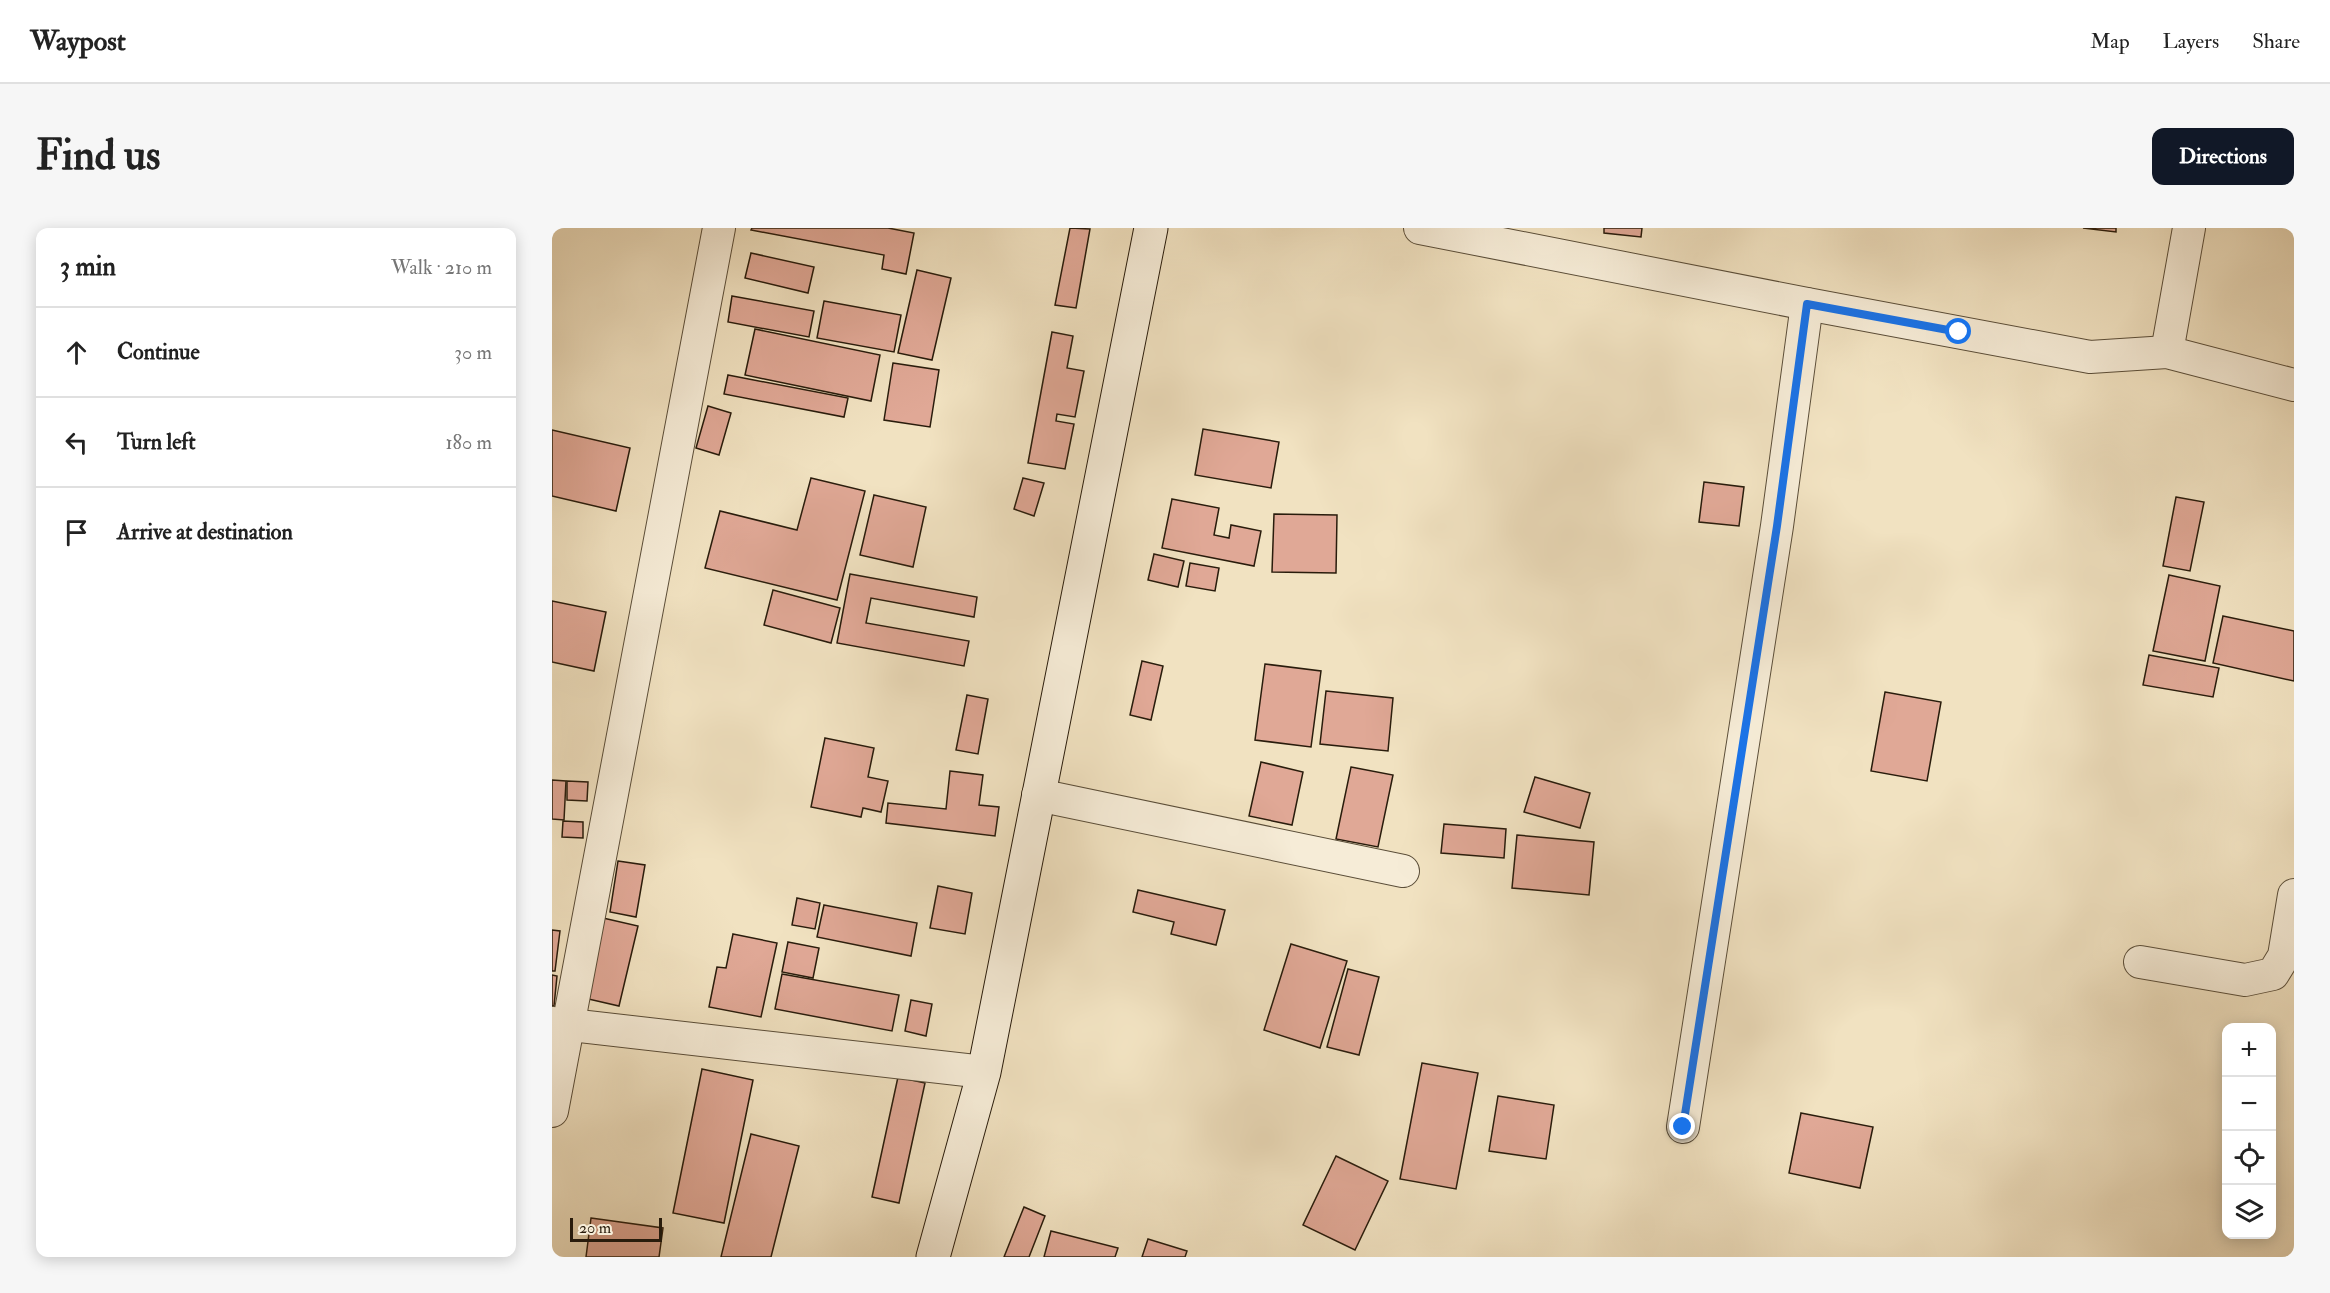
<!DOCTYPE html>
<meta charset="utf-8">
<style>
body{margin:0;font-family:"IM FELL Double Pica",serif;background:#f6f6f6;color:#222}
.controls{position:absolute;right:18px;bottom:18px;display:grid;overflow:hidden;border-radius:12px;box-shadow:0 3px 15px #0003}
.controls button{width:54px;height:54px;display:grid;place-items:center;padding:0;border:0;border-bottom:2px solid #e0e0e0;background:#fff;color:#222;font:30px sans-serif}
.scale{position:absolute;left:18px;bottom:15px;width:92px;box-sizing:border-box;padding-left:6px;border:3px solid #291c0c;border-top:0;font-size:16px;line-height:21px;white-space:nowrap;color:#291c0c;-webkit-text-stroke:4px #f6ecd7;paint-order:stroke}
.stop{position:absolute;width:18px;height:18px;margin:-14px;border:4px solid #1a73e8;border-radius:50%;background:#fff}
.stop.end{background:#1a73e8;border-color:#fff;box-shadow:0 2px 6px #0008}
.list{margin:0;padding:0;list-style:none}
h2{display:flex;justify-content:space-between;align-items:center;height:78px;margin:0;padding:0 24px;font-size:26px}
h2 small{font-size:20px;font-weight:400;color:#767676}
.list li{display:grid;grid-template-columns:39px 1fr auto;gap:18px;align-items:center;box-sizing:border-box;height:90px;padding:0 24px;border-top:2px solid #e0e0e0}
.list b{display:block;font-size:22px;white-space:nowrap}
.list em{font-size:20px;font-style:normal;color:#767676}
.icon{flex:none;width:33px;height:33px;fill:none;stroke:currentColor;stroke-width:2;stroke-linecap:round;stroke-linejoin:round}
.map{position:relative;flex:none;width:1742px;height:1029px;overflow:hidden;border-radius:12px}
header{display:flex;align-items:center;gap:36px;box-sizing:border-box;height:84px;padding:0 30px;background:#fff;border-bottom:2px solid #e0e0e0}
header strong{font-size:28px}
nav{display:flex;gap:33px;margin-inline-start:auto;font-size:21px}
.intro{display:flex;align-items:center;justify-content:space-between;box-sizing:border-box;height:144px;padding:0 36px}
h1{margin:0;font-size:42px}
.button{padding:15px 27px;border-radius:12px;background:#111827;color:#fff;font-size:21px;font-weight:700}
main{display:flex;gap:36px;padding:0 36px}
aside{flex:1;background:#fff;border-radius:12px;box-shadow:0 3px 15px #0003}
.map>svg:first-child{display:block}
.building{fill:#e0a896;stroke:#291c0c;stroke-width:1.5}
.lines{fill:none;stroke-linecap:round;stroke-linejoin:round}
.street-casing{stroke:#5b4e39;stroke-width:34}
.secondary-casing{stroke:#291c0c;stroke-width:35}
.street{stroke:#f6ecd7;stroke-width:32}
.secondary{stroke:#f6ecd7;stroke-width:33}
.route{stroke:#1a73e8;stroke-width:8}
</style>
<header>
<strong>Waypost</strong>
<nav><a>Map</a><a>Layers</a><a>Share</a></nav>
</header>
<div class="intro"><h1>Find us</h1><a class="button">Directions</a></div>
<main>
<aside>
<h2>3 min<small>Walk · 210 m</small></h2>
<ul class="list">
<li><svg class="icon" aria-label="ahead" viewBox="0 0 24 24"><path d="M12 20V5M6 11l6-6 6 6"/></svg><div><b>Continue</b></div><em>30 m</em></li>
<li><svg class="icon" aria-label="left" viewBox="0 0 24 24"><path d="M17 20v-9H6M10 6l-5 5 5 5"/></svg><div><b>Turn left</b></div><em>180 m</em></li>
<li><svg class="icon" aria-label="arrive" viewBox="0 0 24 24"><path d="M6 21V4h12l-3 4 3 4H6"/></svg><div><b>Arrive at destination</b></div></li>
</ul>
</aside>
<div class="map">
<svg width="1742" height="1029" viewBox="0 0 1742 1029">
<rect width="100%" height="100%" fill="#f1e2c1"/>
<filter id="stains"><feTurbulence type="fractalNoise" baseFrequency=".00333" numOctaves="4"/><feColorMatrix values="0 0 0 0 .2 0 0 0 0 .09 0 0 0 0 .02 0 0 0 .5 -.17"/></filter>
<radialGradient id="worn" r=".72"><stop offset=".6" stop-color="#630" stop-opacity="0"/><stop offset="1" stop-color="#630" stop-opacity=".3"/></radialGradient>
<g class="building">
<path d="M200,0H336L362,5L354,46L330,41L332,27L199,2Z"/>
<path d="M518,0L538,1L524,80L503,77Z"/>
<path d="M1052,0H1090L1089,9L1052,5Z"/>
<path d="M1531,0H1564V4Z"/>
<path d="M199,25L262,39L256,65L193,50Z"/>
<path d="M365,42L399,50L380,132L346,125Z"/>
<path d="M180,68L262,83L257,109L176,94Z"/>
<path d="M272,73L349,87L342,124L265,110Z"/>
<path d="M203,101L328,127L319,173L193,147Z"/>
<path d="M500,104L521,108L515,140L532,143L523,189L505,186L504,193L522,196L513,241L476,235Z"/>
<path d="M341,135L387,142L378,199L332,192Z"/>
<path d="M176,147L296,170L292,189L172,166Z"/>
<path d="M156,178L179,185L167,227L144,220Z"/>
<path d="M651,201L727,214L719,260L643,247Z"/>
<path d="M0,202L78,220L64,283L0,268Z"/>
<path d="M259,250L313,263L285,372L153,340L168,283L245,302Z"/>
<path d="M471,250L492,255L482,288L462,281Z"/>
<path d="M1152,254L1192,259L1187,298L1147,294Z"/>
<path d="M322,267L374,279L361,339L308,327Z"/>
<path d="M1624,269L1652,274L1638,343L1611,338Z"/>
<path d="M620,271L667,280L662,307L677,310L679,297L709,303L702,338L610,320Z"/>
<path d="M722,286L785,287L784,345L720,344Z"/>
<path d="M602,326L632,333L626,359L596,352Z"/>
<path d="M638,335L667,340L663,363L634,358Z"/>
<path d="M298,346L425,369L422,389L319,370L314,395L417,413L412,438L285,415Z"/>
<path d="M1617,347L1668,358L1653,433L1601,423Z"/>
<path d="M221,362L288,380L279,415L212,397Z"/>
<path d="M0,373L54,384L42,443L0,434Z"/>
<path d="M1671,388L1742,403V453L1661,435Z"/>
<path d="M1597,427L1667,440L1661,469L1591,457Z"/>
<path d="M590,433L611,438L599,492L578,487Z"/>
<path d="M713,436L769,443L759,519L703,512Z"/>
<path d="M774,463L841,470L836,523L768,516Z"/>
<path d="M1333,464L1389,474L1375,553L1319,543Z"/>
<path d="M415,467L436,471L426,526L404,522Z"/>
<path d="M273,510L322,520L316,549L336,553L329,584L311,580L309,589L259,579Z"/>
<path d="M709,534L751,544L740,597L697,588Z"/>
<path d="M799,539L841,547L826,619L784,611Z"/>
<path d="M398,543L431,547L427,577L447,579L443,608L334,595L336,575L394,581Z"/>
<path d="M983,549L1038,565L1028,600L972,584Z"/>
<path d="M0,552L14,553L12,592L0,591Z"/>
<path d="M15,553L36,554L35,573L15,572Z"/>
<path d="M11,593L31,594V610L10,609Z"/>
<path d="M892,596L954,601L952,630L889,625Z"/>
<path d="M965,607L1042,614L1037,667L960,660Z"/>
<path d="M66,633L93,637L84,689L58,684Z"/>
<path d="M386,658L420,665L413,706L378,700Z"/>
<path d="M586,662L673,682L664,717L619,706L622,694L581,684Z"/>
<path d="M245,670L268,675L263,701L240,697Z"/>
<path d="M272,677L365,695L359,728L265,709Z"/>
<path d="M51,690L86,698L67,778L32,770Z"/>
<path d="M0,702L8,703L3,743H0Z"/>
<path d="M181,706L225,715L209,789L157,779L165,739L174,740Z"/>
<path d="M236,714L267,720L261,750L230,744Z"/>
<path d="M739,716L795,733L768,820L712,802Z"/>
<path d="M796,741L827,749L807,827L775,819Z"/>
<path d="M230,746L347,767L340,803L223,781Z"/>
<path d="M0,747L5,748L2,778H0Z"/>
<path d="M359,772L380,776L374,808L353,803Z"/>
<path d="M870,835L926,845L904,961L848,951Z"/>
<path d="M150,841L201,852L172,995L121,985Z"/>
<path d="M346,849L373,855L347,975L320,969Z"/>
<path d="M946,868L1002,877L994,931L937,923Z"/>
<path d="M1249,885L1321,899L1308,960L1237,945Z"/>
<path d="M199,906L247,918L219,1029H169Z"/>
<path d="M784,928L836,953L803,1022L751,997Z"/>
<path d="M472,979L493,988L477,1029H452Z"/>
<path d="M39,990L111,1000L107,1029H34Z"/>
<path d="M499,1003L566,1020L563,1029H492Z"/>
<path d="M596,1011L635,1023L633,1029H590Z"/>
</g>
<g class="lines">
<defs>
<g id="street">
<path d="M868,0L1255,76L1538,129L1615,124L1742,157"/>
<path d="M1615,124L1637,0"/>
<path d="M486,567L851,643"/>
<path d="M1588,734L1693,752L1721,746L1732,728L1742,667"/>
<path d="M0,795L432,844"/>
<path d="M0,883L167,0"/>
<path d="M1131,899L1225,298L1255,76"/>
</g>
<path id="secondary" d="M381,1029L432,844L599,0"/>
</defs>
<use href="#street" class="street-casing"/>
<use href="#secondary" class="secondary-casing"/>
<use href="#street" class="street"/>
<use href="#secondary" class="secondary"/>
</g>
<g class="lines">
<path class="route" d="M1131,899L1225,298L1255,76L1407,104"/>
</g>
<rect width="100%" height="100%" filter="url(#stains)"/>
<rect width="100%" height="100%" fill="url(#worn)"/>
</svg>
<div class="controls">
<button>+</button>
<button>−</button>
<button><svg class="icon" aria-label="locate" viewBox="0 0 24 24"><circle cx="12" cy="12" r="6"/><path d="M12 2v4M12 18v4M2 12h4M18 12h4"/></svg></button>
<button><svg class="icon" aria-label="layers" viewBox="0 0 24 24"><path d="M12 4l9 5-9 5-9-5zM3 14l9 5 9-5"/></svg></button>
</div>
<div class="scale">20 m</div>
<div class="stop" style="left:1407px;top:104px"></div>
<div class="stop end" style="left:1131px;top:899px"></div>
</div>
</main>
